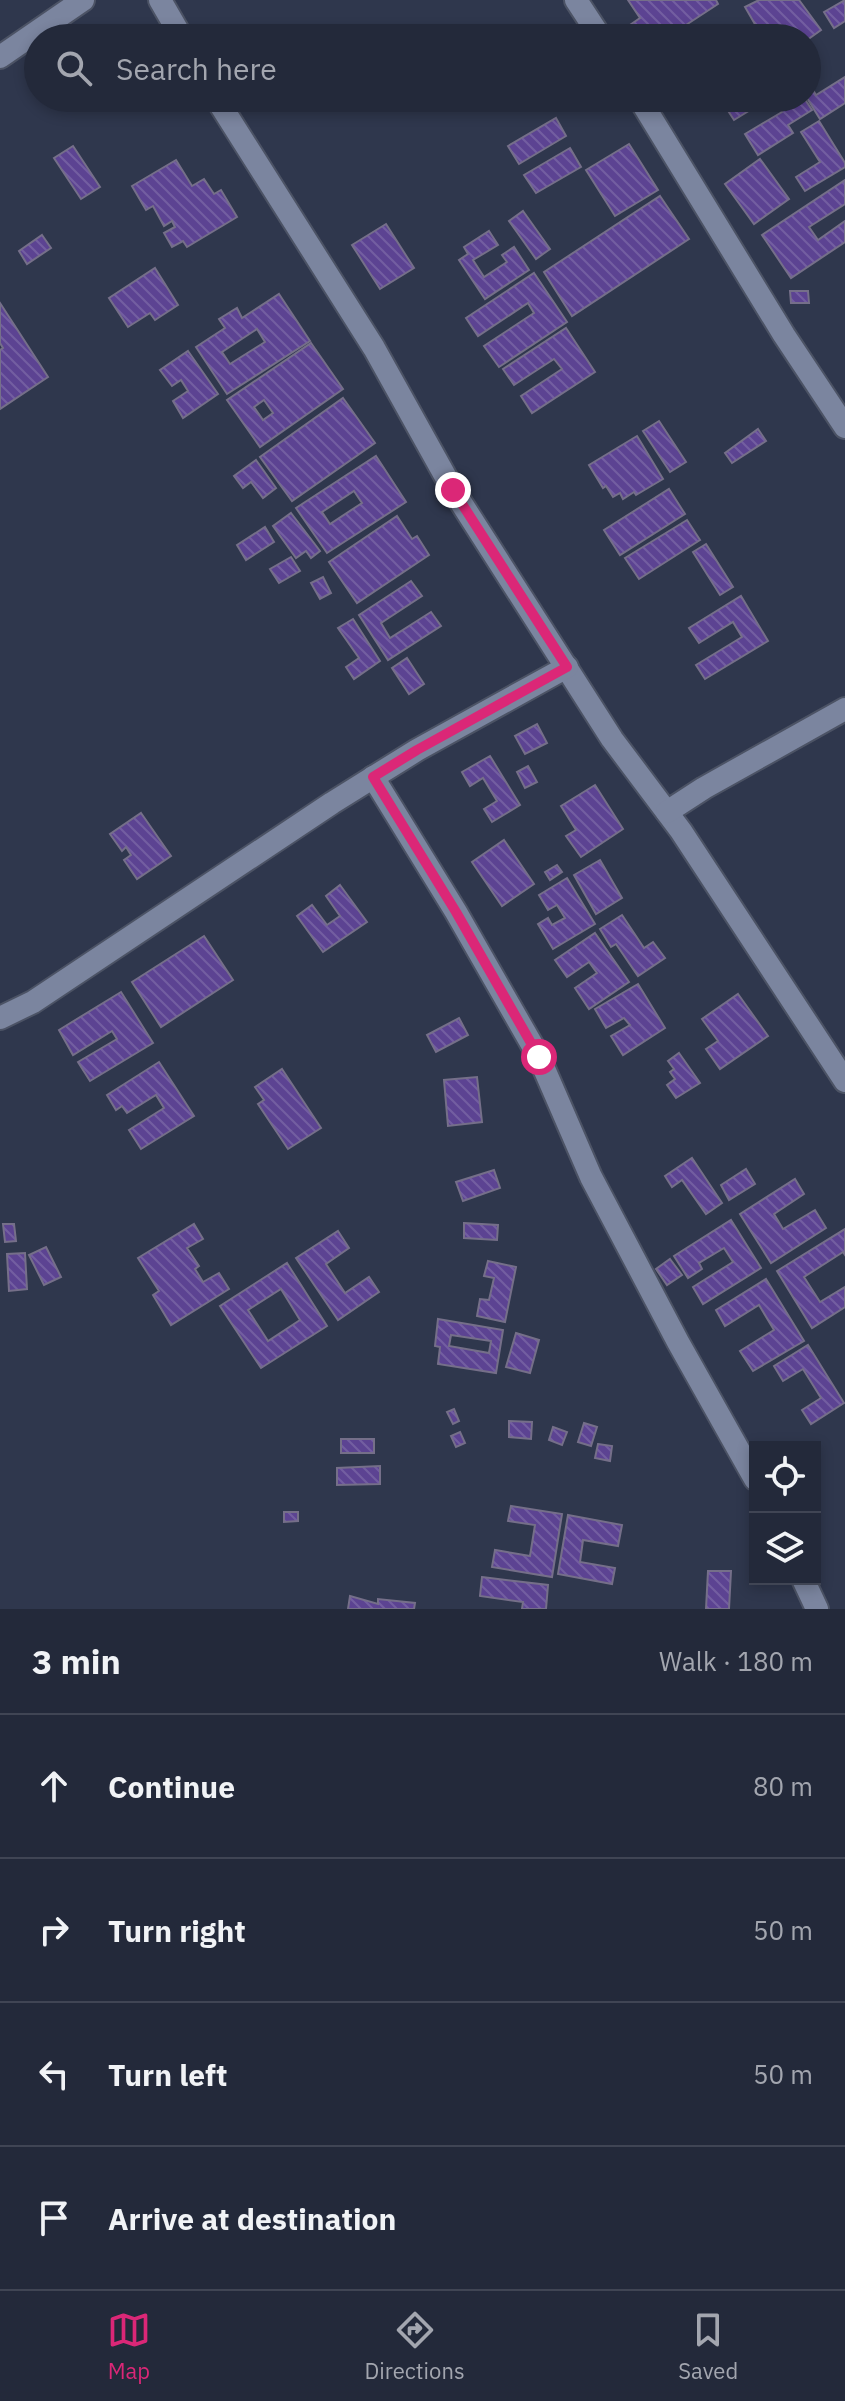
<!DOCTYPE html>
<meta charset="utf-8">
<style>
body{margin:0;font-family:"IBM Plex Sans",sans-serif;background:#2b3142;color:#f1f3f6}
.controls{position:absolute;right:24px;bottom:24px;display:grid;overflow:hidden;border-radius:0px;box-shadow:0 4px 12px #0003}
.controls button{width:72px;height:72px;display:grid;place-items:center;padding:0;border:0;border-bottom:2px solid #404554;background:#23293a;color:#f1f3f6;font:40px sans-serif}
.stop{position:absolute;width:24px;height:24px;margin:-18px;border:6px solid #db2777;border-radius:50%;background:#fff}
.stop.end{background:#db2777;border-color:#fff;box-shadow:0 2px 8px #0008}
.list{margin:0;padding:0;list-style:none}
h2{display:flex;justify-content:space-between;align-items:center;height:104px;margin:0;padding:0 32px;font-size:34px}
h2 small{font-size:26px;font-weight:400;color:#a3a6af}
.list li{display:grid;grid-template-columns:52px 1fr auto;gap:24px;align-items:center;box-sizing:border-box;height:144px;padding:0 32px;border-top:2px solid #404554}
.list b{display:block;font-size:30px;white-space:nowrap}
.list em{font-size:26px;font-style:normal;color:#a3a6af}
.icon{flex:none;width:44px;height:44px;fill:none;stroke:currentColor;stroke-width:2;stroke-linecap:round;stroke-linejoin:round}
.map{position:relative;flex:none;width:845px;height:1609px;overflow:hidden}
.search{position:absolute;background:#23293a;box-shadow:0 4px 12px #0003;left:24px;right:24px;top:24px;height:88px;display:flex;align-items:center;gap:20px;box-sizing:border-box;padding:0 28px;border-radius:44px;color:#a3a6af;font-size:30px}
.sheet{height:680px;background:#23293a}
nav{display:flex;justify-content:space-around;align-items:center;box-sizing:border-box;height:112px;border-top:2px solid #404554;background:#23293a;font-size:22px;color:#a3a6af}
nav a{display:grid;justify-items:center;gap:4px}
nav .on{color:#db2777}
.map>svg:first-child{display:block}
.building{fill:url(#building-back-hatch);stroke:#756f89;stroke-width:2;fill-rule:evenodd}
.lines{fill:none;stroke-linecap:round;stroke-linejoin:round}
.street-casing{stroke:#4c5365;stroke-width:26}
.street{stroke:#7b859f;stroke-width:22}
.route{stroke:#db2777;stroke-width:10}
</style>
<div class="map">
<svg width="845" height="1609" viewBox="0 0 845 1609">
<defs>
<pattern id="building-back-hatch" width="6" height="6" patternUnits="userSpaceOnUse" patternTransform="scale(2)"><rect width="6" height="6" fill="#5c4392"/><path d="M-1 5l2 2M0 0l6 6M5-1l2 2" fill="none" stroke="#735ea1"/></pattern>
</defs>
<rect width="100%" height="100%" fill="#2f374d"/>
<g class="building">
<path d="M628,0H716L718,4L666,38H634L627,27L640,18Z"/>
<path d="M759,0H799L821,30L807,40L763,38L745,7Z"/>
<path d="M845,0V21L834,28L824,12Z"/>
<path d="M845,77V103L820,119L807,98V80L816,95Z"/>
<path d="M738,98H770L734,120L725,106Z"/>
<path d="M777,98H804L812,110L788,125L793,133L758,155L745,134L782,112L774,100Z"/>
<path d="M556,118L566,136L519,164L508,146Z"/>
<path d="M819,121L845,163V167L805,191L796,177L820,162L801,132Z"/>
<path d="M629,144L658,190L615,216L586,170Z"/>
<path d="M73,146L100,187L81,199L54,158Z"/>
<path d="M570,148L581,167L536,193L524,175Z"/>
<path d="M760,159L789,199L754,224L725,184Z"/>
<path d="M176,160L192,186L204,179L214,194L221,190L237,217L187,247L183,241L172,247L164,233L175,227L172,221L164,226L153,206L146,210L132,186Z"/>
<path d="M845,180V204L809,227L818,240L845,221V242L791,278L762,235Z"/>
<path d="M660,196L689,239L572,316L544,272Z"/>
<path d="M523,211L550,249L536,259L509,221Z"/>
<path d="M386,224L414,268L380,289L352,245Z"/>
<path d="M489,231L498,245L473,260L484,277L507,262L502,255L514,247L529,270L485,299L459,260L468,254L464,247Z"/>
<path d="M42,235L51,248L27,264L19,251Z"/>
<path d="M155,268L178,305L155,320L150,313L128,327L109,298Z"/>
<path d="M534,273L567,322L499,367L484,346L534,313L528,303L478,336L466,318Z"/>
<path d="M790,291H808L809,303H791Z"/>
<path d="M279,294L310,341L227,394L196,347L225,328L219,319L237,308L242,318ZM257,329L265,342L230,364L222,352Z"/>
<path d="M0,303L48,377L0,409V350L3,348L0,343Z"/>
<path d="M566,328L595,372L532,413L521,396L562,369L554,359L514,385L503,369Z"/>
<path d="M311,343L343,389L260,447L227,400ZM264,400L273,413L263,420L254,407Z"/>
<path d="M188,351L218,394L183,418L173,401L188,391L181,380L172,386L160,370Z"/>
<path d="M343,398L375,443L292,501L260,457Z"/>
<path d="M659,421L686,462L670,472L643,431Z"/>
<path d="M758,429L766,441L732,463L725,453Z"/>
<path d="M637,436L663,479L636,495L634,492L623,499L620,493L613,497L606,486L603,488L589,465Z"/>
<path d="M376,456L406,502L327,553L296,508ZM354,491L362,503L330,524L322,512Z"/>
<path d="M256,460L276,488L263,498L251,482L243,488L234,476Z"/>
<path d="M669,489L685,514L620,555L604,530Z"/>
<path d="M291,513L320,551L311,558L306,551L296,558L273,526Z"/>
<path d="M397,516L412,539L417,536L429,555L357,603L329,562Z"/>
<path d="M687,520L700,540L639,579L625,558Z"/>
<path d="M265,527L274,542L246,560L237,545Z"/>
<path d="M706,544L733,587L720,595L693,552Z"/>
<path d="M291,557L300,571L279,583L270,569Z"/>
<path d="M323,577L331,593L320,599L311,583Z"/>
<path d="M411,581L422,596L381,623L390,638L431,612L441,626L388,660L359,615Z"/>
<path d="M741,596L768,641L705,679L696,665L742,637L733,622L699,643L689,628Z"/>
<path d="M353,619L380,661L354,679L346,667L359,658L338,628Z"/>
<path d="M407,658L424,684L409,694L392,668Z"/>
<path d="M537,724L547,743L525,754L515,736Z"/>
<path d="M490,756L520,805L492,822L484,809L497,801L483,778L470,786L462,772Z"/>
<path d="M528,766L537,782L525,788L517,772Z"/>
<path d="M595,785L623,829L581,857L566,836L576,830L561,806Z"/>
<path d="M141,813L171,856L137,879L124,860L131,855L126,847L122,851L110,834Z"/>
<path d="M504,840L534,884L502,906L472,862Z"/>
<path d="M600,860L622,898L596,914L574,875Z"/>
<path d="M557,865L562,872L550,880L545,872Z"/>
<path d="M567,878L595,924L553,949L538,924L548,918L552,925L565,918L557,905L548,910L539,895Z"/>
<path d="M340,885L367,922L323,952L297,916L312,905L327,925L340,916L326,896Z"/>
<path d="M622,915L644,948L653,942L665,958L638,976L616,944L611,947L600,929Z"/>
<path d="M595,933L629,982L589,1009L575,988L597,973L589,962L567,977L555,960Z"/>
<path d="M204,936L233,980L161,1027L132,982Z"/>
<path d="M638,984L665,1028L623,1055L611,1036L630,1025L624,1018L606,1028L595,1009Z"/>
<path d="M121,992L153,1043L90,1081L78,1062L117,1039L112,1031L73,1055L59,1030Z"/>
<path d="M738,994L768,1036L720,1069L706,1049L718,1041L702,1019Z"/>
<path d="M459,1018L468,1035L436,1052L427,1035Z"/>
<path d="M679,1053L700,1083L676,1098L667,1085L675,1079L670,1072L674,1069L668,1061Z"/>
<path d="M159,1062L194,1116L141,1149L129,1130L164,1108L156,1095L127,1113L122,1106L116,1110L107,1095Z"/>
<path d="M282,1069L321,1128L288,1149L258,1104L264,1100L255,1087Z"/>
<path d="M477,1077L482,1122L448,1126L444,1080Z"/>
<path d="M692,1158L722,1203L706,1214L682,1180L672,1187L665,1176Z"/>
<path d="M746,1169L755,1184L729,1200L721,1185Z"/>
<path d="M494,1170L500,1188L463,1201L456,1182Z"/>
<path d="M795,1179L804,1194L774,1214L783,1229L815,1210L826,1228L771,1263L740,1214Z"/>
<path d="M731,1220L761,1268L703,1304L693,1287L733,1262L724,1248L699,1263L702,1269L688,1278L674,1256Z"/>
<path d="M464,1223L498,1225L497,1240L464,1238Z"/>
<path d="M3,1224H14L16,1241L5,1242Z"/>
<path d="M194,1224L203,1239L187,1248L199,1266L195,1269L203,1282L219,1273L229,1289L171,1325L153,1295L159,1291L138,1258Z"/>
<path d="M845,1229V1255L843,1252L804,1277L820,1302L845,1287V1307L812,1328L777,1271Z"/>
<path d="M338,1231L349,1248L326,1264L345,1293L369,1277L379,1292L338,1320L296,1258Z"/>
<path d="M46,1247L61,1277L44,1285L29,1255Z"/>
<path d="M25,1253L27,1289L9,1291L7,1254Z"/>
<path d="M670,1259L682,1275L667,1285L656,1269Z"/>
<path d="M488,1261L516,1267L505,1322L477,1316L480,1299L489,1300L494,1278L484,1276Z"/>
<path d="M287,1263L327,1326L261,1368L220,1306ZM281,1289L300,1320L268,1341L248,1310Z"/>
<path d="M766,1279L804,1341L753,1371L740,1351L774,1330L759,1305L725,1326L716,1310Z"/>
<path d="M438,1319L503,1330L496,1373L438,1364L440,1347L435,1346ZM451,1335L491,1341L489,1353L449,1346Z"/>
<path d="M516,1333L539,1340L530,1373L506,1367Z"/>
<path d="M808,1345L844,1403L811,1424L802,1410L821,1398L803,1369L783,1381L774,1366Z"/>
<path d="M454,1409L459,1421L453,1424L447,1412Z"/>
<path d="M509,1421L532,1422L531,1439L509,1437Z"/>
<path d="M584,1423L597,1427L591,1446L578,1442Z"/>
<path d="M553,1427L567,1432L562,1445L549,1440Z"/>
<path d="M460,1432L465,1443L456,1447L451,1436Z"/>
<rect x="341" y="1439" width="33" height="14"/>
<path d="M598,1444L612,1446L610,1461L595,1458Z"/>
<path d="M380,1466V1484L337,1485V1468Z"/>
<path d="M511,1506L562,1514L552,1577L492,1567L495,1550L530,1556L535,1525L508,1521Z"/>
<path d="M284,1512H298V1521L284,1522Z"/>
<path d="M568,1515L622,1525L618,1546L583,1540L580,1562L615,1568L612,1584L558,1574Z"/>
<path d="M708,1571H731L729,1609H706Z"/>
<path d="M482,1577L548,1585L546,1609H522L523,1602L480,1596Z"/>
<path d="M350,1596L378,1604V1599L415,1603L414,1609H348Z"/>
</g>
<g class="lines">
<defs>
<g id="street">
<path d="M160,0L182,38"/>
<path d="M576,0L601,38"/>
<path d="M0,57L83,0"/>
<path d="M216,98L374,348L453,490L612,739L681,831L845,1081"/>
<path d="M639,98L784,335L845,427"/>
<path d="M373,777L456,912L539,1057L591,1177L678,1342L755,1479"/>
<path d="M667,812L704,788L845,709"/>
<path d="M0,1018L33,1002L332,803L417,750L567,667"/>
<path d="M803,1579L817,1609"/>
</g>
</defs>
<use href="#street" class="street-casing"/>
<use href="#street" class="street"/>
</g>
<g class="lines">
<path class="route" d="M453,490L567,667L417,750L373,777L456,912L539,1057"/>
</g>
</svg>
<div class="controls">
<button><svg class="icon" aria-label="locate" viewBox="0 0 24 24"><circle cx="12" cy="12" r="6"/><path d="M12 2v4M12 18v4M2 12h4M18 12h4"/></svg></button>
<button><svg class="icon" aria-label="layers" viewBox="0 0 24 24"><path d="M12 4l9 5-9 5-9-5zM3 14l9 5 9-5"/></svg></button>
</div>
<div class="stop" style="left:539px;top:1057px"></div>
<div class="stop end" style="left:453px;top:490px"></div>
<div class="search"><svg class="icon" aria-label="search" viewBox="0 0 24 24"><circle cx="10" cy="10" r="6"/><path d="M15 15l6 6"/></svg>Search here</div>
</div>
<section class="sheet">
<h2>3 min<small>Walk · 180 m</small></h2>
<ul class="list">
<li><svg class="icon" aria-label="ahead" viewBox="0 0 24 24"><path d="M12 20V5M6 11l6-6 6 6"/></svg><div><b>Continue</b></div><em>80 m</em></li>
<li><svg class="icon" aria-label="right" viewBox="0 0 24 24"><path d="M7 20v-9h11M14 6l5 5-5 5"/></svg><div><b>Turn right</b></div><em>50 m</em></li>
<li><svg class="icon" aria-label="left" viewBox="0 0 24 24"><path d="M17 20v-9H6M10 6l-5 5 5 5"/></svg><div><b>Turn left</b></div><em>50 m</em></li>
<li><svg class="icon" aria-label="arrive" viewBox="0 0 24 24"><path d="M6 21V4h12l-3 4 3 4H6"/></svg><div><b>Arrive at destination</b></div></li>
</ul>
</section>
<nav>
<a class="on"><svg class="icon" aria-label="map" viewBox="0 0 24 24"><path d="M3 6l6-2 6 2 6-2v14l-6 2-6-2-6 2zM9 4v14M15 6v14"/></svg>Map</a>
<a><svg class="icon" aria-label="directions" viewBox="0 0 24 24"><path d="M12 3l9 9-9 9-9-9zM9 14v-3h6M13 9l2 2-2 2"/></svg>Directions</a>
<a><svg class="icon" aria-label="saved" viewBox="0 0 24 24"><path d="M7 4h10v16l-5-4-5 4z"/></svg>Saved</a>
</nav>
